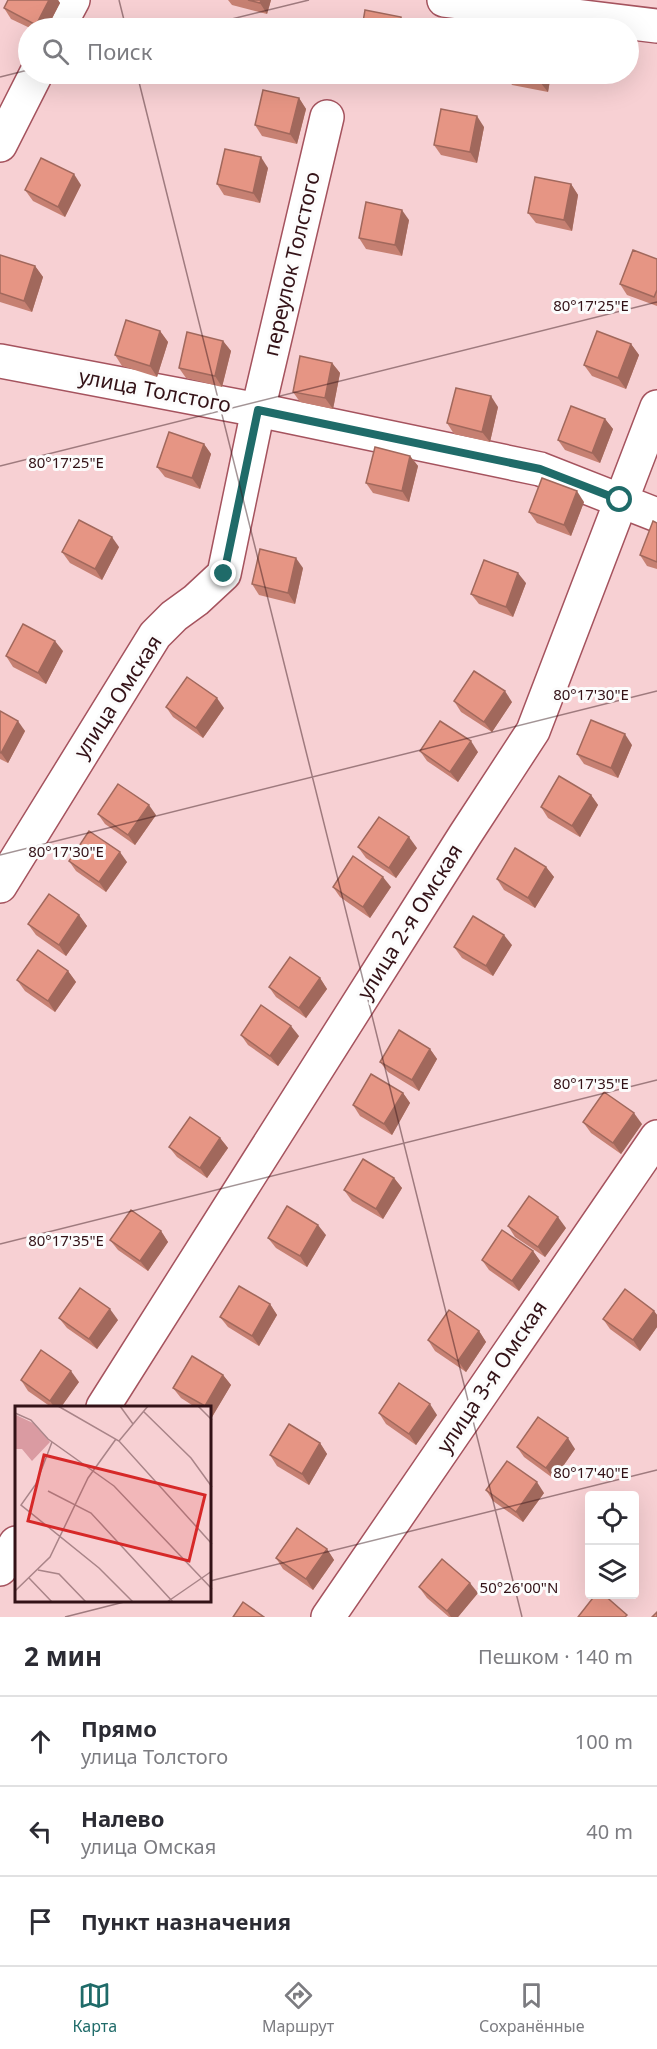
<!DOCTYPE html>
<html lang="ru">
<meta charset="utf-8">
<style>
body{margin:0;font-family:"Noto Sans",sans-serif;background:#f2f2f3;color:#2b2b33}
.controls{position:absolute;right:18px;bottom:18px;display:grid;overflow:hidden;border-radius:6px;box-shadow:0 6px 24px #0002}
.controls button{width:54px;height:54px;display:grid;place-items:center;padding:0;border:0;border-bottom:2px solid #e1e1e2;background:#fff;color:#2b2b33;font:30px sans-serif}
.stop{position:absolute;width:18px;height:18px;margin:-14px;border:4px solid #1f6b69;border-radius:50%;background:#fff}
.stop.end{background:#1f6b69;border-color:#fff;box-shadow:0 2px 6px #0008}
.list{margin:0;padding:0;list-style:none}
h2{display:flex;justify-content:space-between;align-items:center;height:78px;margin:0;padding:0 24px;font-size:26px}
h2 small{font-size:20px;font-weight:400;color:#7c7c81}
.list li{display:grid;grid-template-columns:39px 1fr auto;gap:18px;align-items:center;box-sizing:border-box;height:90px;padding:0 24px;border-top:2px solid #e1e1e2}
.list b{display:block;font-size:22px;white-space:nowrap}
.list p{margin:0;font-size:20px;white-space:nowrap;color:#7c7c81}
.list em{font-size:20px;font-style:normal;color:#7c7c81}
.icon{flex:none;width:33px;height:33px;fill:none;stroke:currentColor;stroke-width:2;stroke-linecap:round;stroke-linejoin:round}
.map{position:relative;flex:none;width:657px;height:1617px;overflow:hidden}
.search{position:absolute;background:#fff;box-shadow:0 6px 24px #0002;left:18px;right:18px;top:18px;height:66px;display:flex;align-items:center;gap:15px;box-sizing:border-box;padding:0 21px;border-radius:33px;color:#7c7c81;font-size:22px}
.sheet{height:348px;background:#fff}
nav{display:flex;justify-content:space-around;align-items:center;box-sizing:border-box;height:84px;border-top:2px solid #e1e1e2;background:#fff;font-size:16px;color:#7c7c81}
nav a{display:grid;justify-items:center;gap:3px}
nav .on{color:#1f6b69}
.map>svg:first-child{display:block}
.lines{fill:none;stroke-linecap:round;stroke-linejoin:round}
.minor-casing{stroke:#a5535e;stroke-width:36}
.minor{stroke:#fff;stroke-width:33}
.wall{fill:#c68072}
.shaded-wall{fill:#a1685c}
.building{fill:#e69584;stroke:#a1685c;stroke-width:1.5}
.route{stroke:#1f6b69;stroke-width:8}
.ticks{fill:none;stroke:#331217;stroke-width:1.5;stroke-opacity:0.45}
.labels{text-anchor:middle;stroke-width:6;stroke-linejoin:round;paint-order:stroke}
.street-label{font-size:21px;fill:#331217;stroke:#fcfcfc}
.inset-road{fill:none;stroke:#a98488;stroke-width:1.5}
.view{fill:#d62828;fill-opacity:0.15;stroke:#d62828;stroke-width:3}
.inset-edge{fill:none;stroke:#331217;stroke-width:3}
.ticks-label{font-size:15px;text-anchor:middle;fill:#331217;stroke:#fcfcfc;stroke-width:6;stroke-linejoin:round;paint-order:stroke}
</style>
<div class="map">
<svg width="657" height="1617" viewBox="0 0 657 1617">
<rect width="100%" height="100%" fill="#f7d0d3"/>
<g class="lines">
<defs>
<g id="minor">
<path d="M444,0L657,26"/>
<path d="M58,28L73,0"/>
<path d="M0,145L36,74"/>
<path d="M0,361L258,410L540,469L657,515"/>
<path d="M0,886L155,635L174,616L196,600L224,574L258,410L327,117"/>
<path d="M103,1407L465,835L533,731L657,407"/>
<path d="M0,1569L16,1543"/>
<path d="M328,1617L657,1137"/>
</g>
</defs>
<use href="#minor" class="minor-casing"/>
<use href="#minor" class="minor"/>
</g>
<g class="wall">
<path d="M8,0H58L60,3L47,28H30L11,19L4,8Z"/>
<path d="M228,0H271L267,14L232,5Z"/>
<path d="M132,74H146L143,79Z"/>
<path d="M505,74H551L548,92L512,85Z"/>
<path d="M299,98L306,109L297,144L262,136L255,125Z"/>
<path d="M484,127L477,163L441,155L434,145Z"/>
<path d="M268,168L260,203L224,195L217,184Z"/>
<path d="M571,184L578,195L572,231L536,223L528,213Z"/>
<path d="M81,185L65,217L33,201L25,190Z"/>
<path d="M409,220L402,256L366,249L359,238Z"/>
<path d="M0,255L35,266L43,277L32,312L0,302Z"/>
<path d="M657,259V306L627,295L620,284Z"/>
<path d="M160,331L168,342L157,377L122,366L115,355Z"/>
<path d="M223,341L231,351L222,387L186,378L179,368Z"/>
<path d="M631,344L639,355L626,389L592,376L584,365Z"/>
<path d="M332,363L340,373L333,409L300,402L293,392Z"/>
<path d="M498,407L490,442L454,434L447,423Z"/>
<path d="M605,419L613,429L600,463L565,450L558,440Z"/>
<path d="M204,444L211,454L200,489L165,477L157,467Z"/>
<path d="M410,456L418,466L409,502L373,493L366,483Z"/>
<path d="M584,502L571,536L537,523L529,512Z"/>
<path d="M657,523V569L647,566L640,555Z"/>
<path d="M119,547L102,580L70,563L62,552Z"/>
<path d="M303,568L295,604L259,595L252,584Z"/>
<path d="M526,583L513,617L479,604L471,594Z"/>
<path d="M63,651L46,684L13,667L6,656Z"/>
<path d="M454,701L512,702L492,732L461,712Z"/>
<path d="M166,707L224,708L203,738L173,717Z"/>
<path d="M0,711L25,731L8,763L0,759Z"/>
<path d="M632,745L618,778L584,764L577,754Z"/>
<path d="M420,751L478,752L458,782L427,761Z"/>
<path d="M591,795L598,805L580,837L548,818L541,807Z"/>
<path d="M98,814L156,815L135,845L105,824Z"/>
<path d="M358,847L417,848L396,878L366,858Z"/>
<path d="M69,861L127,862L106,892L76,871Z"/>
<path d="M546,867L554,877L535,908L504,890L497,879Z"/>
<path d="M333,887H391L370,918L340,897Z"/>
<path d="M79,915L87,926L66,956L36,935L28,924Z"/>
<path d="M512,945L493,976L462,958L454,947Z"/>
<path d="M68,971L76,982L55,1012L25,991L17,980Z"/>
<path d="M320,978L327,989L306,1018L276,997L269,987Z"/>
<path d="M241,1035L299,1036L278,1066L248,1045Z"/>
<path d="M430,1049L437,1059L419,1091L388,1072L380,1062Z"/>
<path d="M403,1093L410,1103L392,1135L360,1116L353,1105Z"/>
<path d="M583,1122L642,1124L621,1154L591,1133Z"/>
<path d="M220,1138L228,1148L207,1178L177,1157L169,1147Z"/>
<path d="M394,1178L402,1188L383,1219L352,1201L344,1190Z"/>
<path d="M508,1226L566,1228L545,1257L515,1237Z"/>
<path d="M161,1231L168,1242L148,1271L118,1250L110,1240Z"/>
<path d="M326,1235L307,1267L276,1248L268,1238Z"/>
<path d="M533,1251L540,1261L519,1291L489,1270L482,1260Z"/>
<path d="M270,1304L277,1315L259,1346L228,1327L220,1317Z"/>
<path d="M654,1311L657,1315V1327L640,1351L610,1329L603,1319Z"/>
<path d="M59,1318L118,1320L97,1349L67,1328Z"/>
<path d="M479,1331L486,1342L466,1372L435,1351L428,1340Z"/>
<path d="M223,1375L231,1385L212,1417L210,1416V1407H195L181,1398L173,1388Z"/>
<path d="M21,1380L79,1382L61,1407H51L28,1391Z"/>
<path d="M379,1413L437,1415L416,1445L386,1424Z"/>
<path d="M320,1443L327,1454L309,1485L277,1466L270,1455Z"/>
<path d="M517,1447L575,1449L554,1479L524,1457Z"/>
<path d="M486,1490L544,1493L523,1522L493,1501Z"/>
<path d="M327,1549L334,1560L313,1590L283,1569L276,1558Z"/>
<path d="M419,1587L478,1593L458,1617H449L427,1598Z"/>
</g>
<g class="shaded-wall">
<path d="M49,0H58L60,3L47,28H39L36,25Z"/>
<path d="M261,0H271L267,14L260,3Z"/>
<path d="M401,17L409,27L408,28H399Z"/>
<path d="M139,74H146L143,79Z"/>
<path d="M542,74H551L548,92L540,82Z"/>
<path d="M299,98L306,109L297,144L290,134Z"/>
<path d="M477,116L484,127L477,163L470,152Z"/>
<path d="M261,157L268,168L260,203L253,193Z"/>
<path d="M74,174L81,185L65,217L58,207Z"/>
<path d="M571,184L578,195L572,231L564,220Z"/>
<path d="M402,210L409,220L402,256L395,245Z"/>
<path d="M35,266L43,277L32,312L24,301Z"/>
<path d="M160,331L168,342L157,377L150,366Z"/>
<path d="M223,341L231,351L222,387L215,376Z"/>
<path d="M631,344L639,355L626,389L618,378Z"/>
<path d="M332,363L340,373L333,409L325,398Z"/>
<path d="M491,396L498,407L490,442L482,432Z"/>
<path d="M605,419L613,429L600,463L592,453Z"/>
<path d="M204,444L211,454L200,489L192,478Z"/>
<path d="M410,456L418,466L409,502L402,491Z"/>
<path d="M577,491L584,502L571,536L564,525Z"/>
<path d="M112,537L119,547L102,580L95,569Z"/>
<path d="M296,558L303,568L295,604L288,593Z"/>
<path d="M518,573L526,583L513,617L506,607Z"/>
<path d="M55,641L63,651L46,684L38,673Z"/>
<path d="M505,691L512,702L492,732L484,722Z"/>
<path d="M217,698L224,708L203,738L196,728Z"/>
<path d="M18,721L25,731L8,763L1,753Z"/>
<path d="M625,734L632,745L618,778L611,768Z"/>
<path d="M471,741L478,752L458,782L450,772Z"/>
<path d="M591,795L598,805L580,837L572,826Z"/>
<path d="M149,805L156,815L135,845L128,835Z"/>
<path d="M409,837L417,848L396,878L389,868Z"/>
<path d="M120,852L127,862L106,892L99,882Z"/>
<path d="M546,867L554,877L535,908L528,898Z"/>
<path d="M383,877L391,887L370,918L363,907Z"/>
<path d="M79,915L87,926L66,956L59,945Z"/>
<path d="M504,935L512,945L493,976L486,966Z"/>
<path d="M68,971L76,982L55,1012L48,1001Z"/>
<path d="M320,978L327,989L306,1018L299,1008Z"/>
<path d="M291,1026L299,1036L278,1066L270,1056Z"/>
<path d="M430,1049L437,1059L419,1091L412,1080Z"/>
<path d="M403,1093L410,1103L392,1135L384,1124Z"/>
<path d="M634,1113L642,1124L621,1154L613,1143Z"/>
<path d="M220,1138L228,1148L207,1178L200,1168Z"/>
<path d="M394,1178L402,1188L383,1219L376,1209Z"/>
<path d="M558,1217L566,1228L545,1257L538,1247Z"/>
<path d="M318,1225L326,1235L307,1267L300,1256Z"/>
<path d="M161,1231L168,1242L148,1271L140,1261Z"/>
<path d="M533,1251L540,1261L519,1291L512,1281Z"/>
<path d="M270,1304L277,1315L259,1346L252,1336Z"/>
<path d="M110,1309L118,1320L97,1349L89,1339Z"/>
<path d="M654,1311L657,1315V1327L640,1351L633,1340Z"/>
<path d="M479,1331L486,1342L466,1372L458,1361Z"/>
<path d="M71,1371L79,1382L61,1407H54L50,1401Z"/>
<path d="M223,1375L231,1385L212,1417L210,1414V1407L205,1406Z"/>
<path d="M430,1404L437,1415L416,1445L409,1434Z"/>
<path d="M568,1438L575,1449L554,1479L546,1468Z"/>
<path d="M320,1443L327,1454L309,1485L302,1474Z"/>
<path d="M537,1482L544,1493L523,1522L516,1512Z"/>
<path d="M327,1549L334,1560L313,1590L306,1579Z"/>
<path d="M470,1583L478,1593L458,1617H451L447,1611Z"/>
</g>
<g class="building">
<path d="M8,0H49L36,25L4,8Z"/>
<path d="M248,0H261L260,3Z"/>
<path d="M365,10L401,17L399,28H362Z"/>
<path d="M120,20L137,28H115Z"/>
<path d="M505,74H542L540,82Z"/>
<path d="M263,90L299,98L290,134L255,125Z"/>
<path d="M441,109L477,116L470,152L434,145Z"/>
<path d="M225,149L261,157L253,193L217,184Z"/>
<path d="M41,158L74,174L58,207L25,190Z"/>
<path d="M535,177L571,184L564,220L528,213Z"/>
<path d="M366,202L402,210L395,245L359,238Z"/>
<path d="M633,250L657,259V290L654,297L620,284Z"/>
<path d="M0,255L35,266L24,301L0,293Z"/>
<path d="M126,320L160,331L150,366L115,355Z"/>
<path d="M597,331L631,344L618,378L584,365Z"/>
<path d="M187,332L223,341L215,376L179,368Z"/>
<path d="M300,356L332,363L325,398L293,392Z"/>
<path d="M456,388L491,396L482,432L447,423Z"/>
<path d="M571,406L605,419L592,453L558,440Z"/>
<path d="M169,432L204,444L192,478L157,467Z"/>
<path d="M375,447L410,456L402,491L366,483Z"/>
<path d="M542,478L577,491L564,525L529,512Z"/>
<path d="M79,520L112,537L95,569L62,552Z"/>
<path d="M653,521L657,523V562L640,555Z"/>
<path d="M260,549L296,558L288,593L252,584Z"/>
<path d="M484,560L518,573L506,607L471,594Z"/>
<path d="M23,624L55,641L38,673L6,656Z"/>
<path d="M474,671L505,691L484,722L454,701Z"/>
<path d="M187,677L217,698L196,728L166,707Z"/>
<path d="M0,711L18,721L1,753L0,752Z"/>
<path d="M591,720L625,734L611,768L577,754Z"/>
<path d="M440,721L471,741L450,772L420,751Z"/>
<path d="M559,776L591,795L572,826L541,807Z"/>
<path d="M118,784L149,805L128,835L98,814Z"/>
<path d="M379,817L409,837L389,868L358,847Z"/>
<path d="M89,831L120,852L99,882L69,861Z"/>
<path d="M515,848L546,867L528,898L497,879Z"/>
<path d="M353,856L383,877L363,907L333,887Z"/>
<path d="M49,894L79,915L59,945L28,924Z"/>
<path d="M473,916L504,935L486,966L454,947Z"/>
<path d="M38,950L68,971L48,1001L17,980Z"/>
<path d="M290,957L320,978L299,1008L269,987Z"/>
<path d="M261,1005L291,1026L270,1056L241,1035Z"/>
<path d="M399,1030L430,1049L412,1080L380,1062Z"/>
<path d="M371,1074L403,1093L384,1124L353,1105Z"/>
<path d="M604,1092L634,1113L613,1143L583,1122Z"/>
<path d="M190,1117L220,1138L200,1168L169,1147Z"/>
<path d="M363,1159L394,1178L376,1209L344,1190Z"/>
<path d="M529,1196L558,1217L538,1247L508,1226Z"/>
<path d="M287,1206L318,1225L300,1256L268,1238Z"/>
<path d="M131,1210L161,1231L140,1261L110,1240Z"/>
<path d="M502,1230L533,1251L512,1281L482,1260Z"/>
<path d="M239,1286L270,1304L252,1336L220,1317Z"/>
<path d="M80,1288L110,1309L89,1339L59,1318Z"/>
<path d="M625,1289L654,1311L633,1340L603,1319Z"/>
<path d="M449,1310L479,1331L458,1361L428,1340Z"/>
<path d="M41,1350L71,1371L50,1401L21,1380Z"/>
<path d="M192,1356L223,1375L205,1406L173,1388Z"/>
<path d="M399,1383L430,1404L409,1434L379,1413Z"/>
<path d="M538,1417L568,1438L546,1468L517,1447Z"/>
<path d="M289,1424L320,1443L302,1474L270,1455Z"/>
<path d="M507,1461L537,1482L516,1512L486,1490Z"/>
<path d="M297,1528L327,1549L306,1579L276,1558Z"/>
<path d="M442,1559L470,1583L447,1611L419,1587Z"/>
<path d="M596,1594H603L627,1615L625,1617H578Z"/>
<path d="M243,1602L264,1617H233Z"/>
<path d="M657,1612V1617H652Z"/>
</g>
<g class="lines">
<path class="route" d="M224,574L258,410L540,469L620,500"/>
</g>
<path class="ticks" d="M119,0L126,28M195,28L309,0M137,74L522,1617M0,77L28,70M0,466L657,302M0,855L657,691M0,1244L657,1080M210,1581L657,1470M65,1617L132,1600"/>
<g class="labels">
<g class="street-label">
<text transform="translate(292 264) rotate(-77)" y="7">переулок Толстого</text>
<text transform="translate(155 391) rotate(11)" y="7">улица Толстого</text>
<text transform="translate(118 697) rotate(-57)" y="7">улица Омская</text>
<text transform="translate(410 922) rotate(-58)" y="7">улица 2-я Омская</text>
<text transform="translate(492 1377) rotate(-56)" y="7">улица 3-я Омская</text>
</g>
</g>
<g transform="translate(15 1406)">
<rect width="196" height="196" fill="#f7d0d3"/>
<path d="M1,9L18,17L35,36L17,55L7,43H0Z" fill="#da9ba2"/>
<path class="inset-road" d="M43,0L104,35L197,138M105,0L118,18M183,0L197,14M128,5L176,52L197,81M0,7L16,14L33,33L99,80L197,183M104,35L133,0M37,36L21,78L6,99L84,162L118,196M33,85L76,107L158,196M23,164L44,168L71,196M14,172L37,196M0,185L35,151L73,72L101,33M152,196L197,165"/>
<path class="view" d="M29,49L190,89L174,155L13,115Z"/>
<rect width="196" height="196" class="inset-edge"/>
</g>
<g class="ticks-label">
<text x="591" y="311">80°17'25"E</text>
<text x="66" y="468">80°17'25"E</text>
<text x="591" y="700">80°17'30"E</text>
<text x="66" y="857">80°17'30"E</text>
<text x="591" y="1089">80°17'35"E</text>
<text x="66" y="1246">80°17'35"E</text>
<text x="591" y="1478">80°17'40"E</text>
<text x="519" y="1593">50°26'00"N</text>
</g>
</svg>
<div class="controls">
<button><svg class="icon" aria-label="locate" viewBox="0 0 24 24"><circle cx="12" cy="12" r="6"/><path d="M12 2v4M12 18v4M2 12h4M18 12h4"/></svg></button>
<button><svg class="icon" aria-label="layers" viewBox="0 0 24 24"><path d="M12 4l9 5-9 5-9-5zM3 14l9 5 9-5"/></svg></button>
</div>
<div class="stop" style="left:620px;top:500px"></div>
<div class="stop end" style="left:224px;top:574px"></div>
<div class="search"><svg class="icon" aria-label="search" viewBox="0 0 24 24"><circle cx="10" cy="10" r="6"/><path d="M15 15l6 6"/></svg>Поиск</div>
</div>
<section class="sheet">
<h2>2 мин<small>Пешком · 140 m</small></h2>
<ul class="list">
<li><svg class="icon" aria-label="ahead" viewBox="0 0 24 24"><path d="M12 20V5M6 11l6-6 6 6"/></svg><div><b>Прямо</b><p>улица Толстого</p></div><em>100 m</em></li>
<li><svg class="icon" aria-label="left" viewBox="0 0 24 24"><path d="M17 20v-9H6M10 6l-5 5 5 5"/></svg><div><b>Налево</b><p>улица Омская</p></div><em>40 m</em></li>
<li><svg class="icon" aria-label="arrive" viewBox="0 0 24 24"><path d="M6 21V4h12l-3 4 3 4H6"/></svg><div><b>Пункт назначения</b></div></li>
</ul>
</section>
<nav>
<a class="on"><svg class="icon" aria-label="map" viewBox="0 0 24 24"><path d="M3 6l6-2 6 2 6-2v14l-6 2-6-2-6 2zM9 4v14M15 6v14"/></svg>Карта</a>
<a><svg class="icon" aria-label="directions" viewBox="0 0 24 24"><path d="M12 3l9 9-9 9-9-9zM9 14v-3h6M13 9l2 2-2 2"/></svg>Маршрут</a>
<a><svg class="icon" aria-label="saved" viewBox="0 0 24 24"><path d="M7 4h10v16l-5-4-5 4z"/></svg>Сохранённые</a>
</nav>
